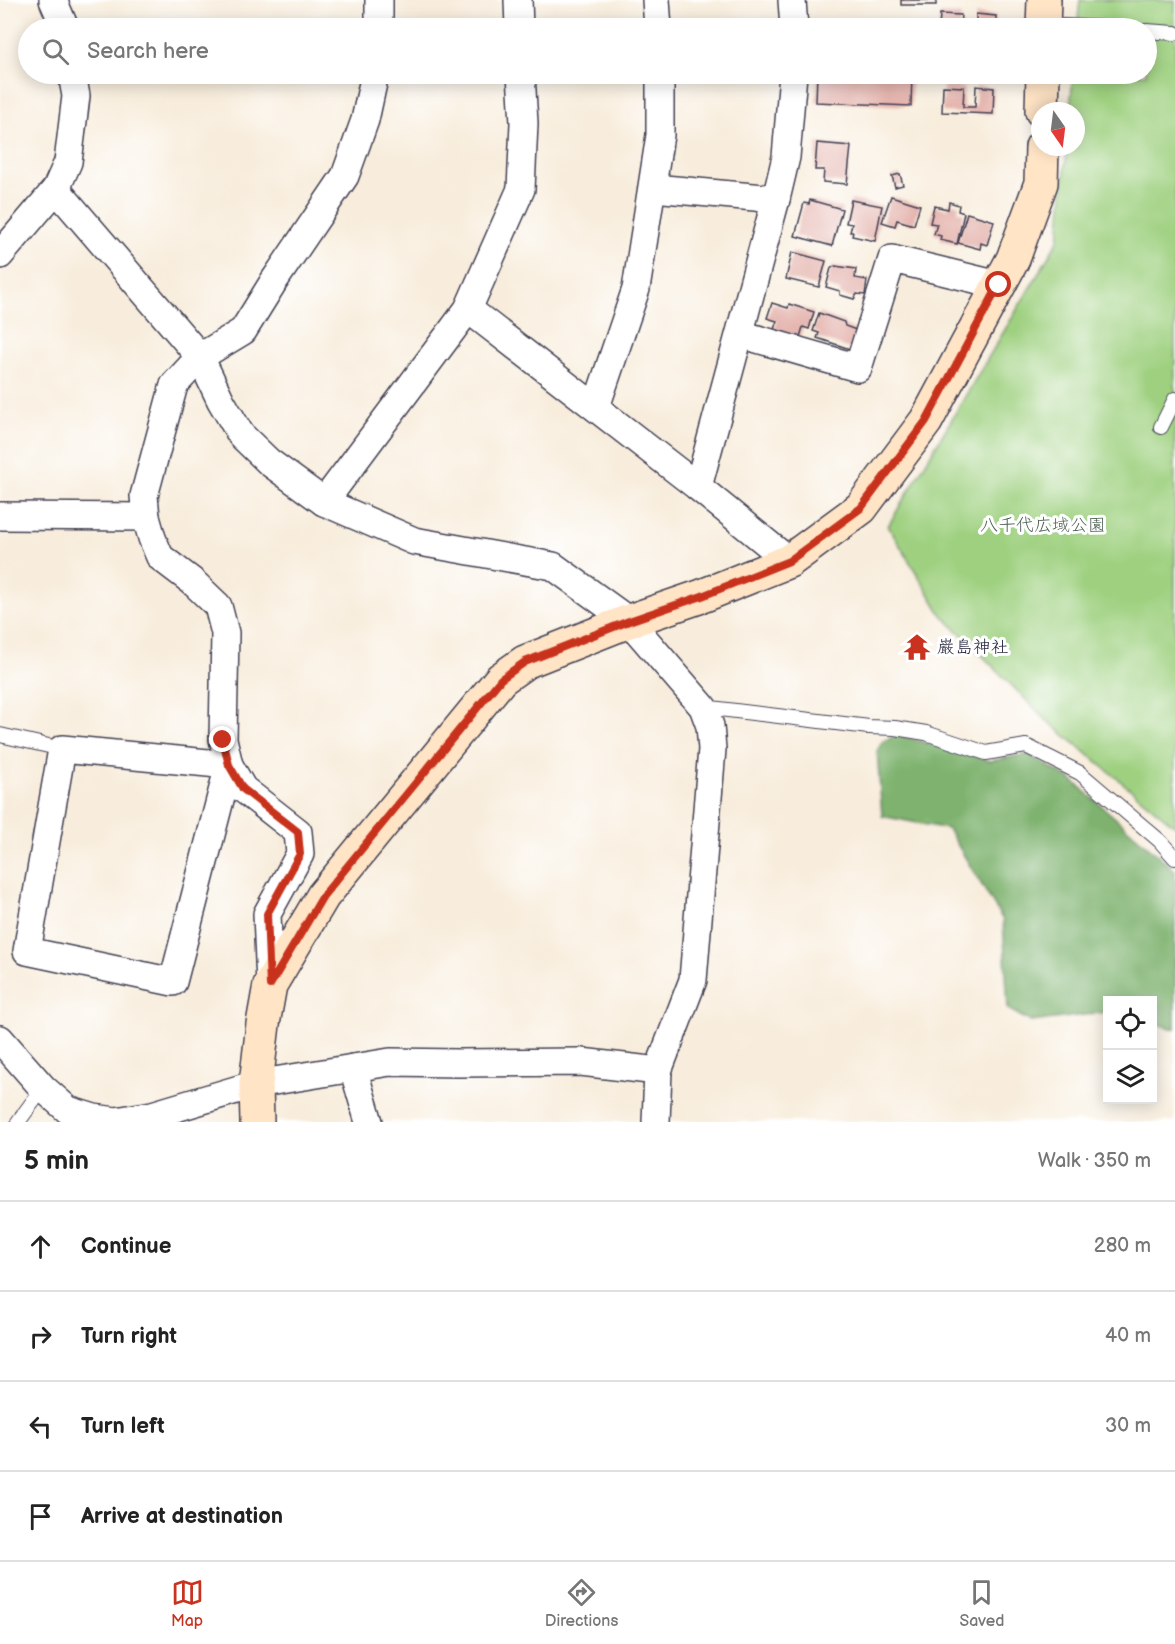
<!DOCTYPE html>
<meta charset="utf-8">
<style>
body{margin:0;font-family:"Balsamiq Sans","Klee One",sans-serif;background:#f6f6f6;color:#222}
.controls{position:absolute;right:18px;bottom:18px;display:grid;overflow:hidden;border-radius:0px;box-shadow:0 3px 15px #0003}
.controls button{width:54px;height:54px;display:grid;place-items:center;padding:0;border:0;border-bottom:2px solid #e0e0e0;background:#fff;color:#222;font:30px sans-serif}
.compass{position:absolute;left:1031px;top:102px;width:54px;height:54px;border-radius:50%;background:#fff;box-shadow:0 3px 15px #0003;rotate:166deg}
.stop{position:absolute;width:18px;height:18px;margin:-14px;border:4px solid #c8321e;border-radius:50%;background:#fff}
.stop.end{background:#c8321e;border-color:#fff;box-shadow:0 2px 6px #0008}
.list{margin:0;padding:0;list-style:none}
h2{display:flex;justify-content:space-between;align-items:center;height:78px;margin:0;padding:0 24px;font-size:26px}
h2 small{font-size:20px;font-weight:400;color:#767676}
.list li{display:grid;grid-template-columns:39px 1fr auto;gap:18px;align-items:center;box-sizing:border-box;height:90px;padding:0 24px;border-top:2px solid #e0e0e0}
.list b{display:block;font-size:22px;white-space:nowrap}
.list em{font-size:20px;font-style:normal;color:#767676}
.icon{flex:none;width:33px;height:33px;fill:none;stroke:currentColor;stroke-width:2;stroke-linecap:round;stroke-linejoin:round}
.map{position:relative;flex:none;width:1175px;height:1122px;overflow:hidden}
.search{position:absolute;background:#fff;box-shadow:0 3px 15px #0003;left:18px;right:18px;top:18px;height:66px;display:flex;align-items:center;gap:15px;box-sizing:border-box;padding:0 21px;border-radius:33px;color:#767676;font-size:22px}
.sheet{height:438px;background:#fff}
nav{display:flex;justify-content:space-around;align-items:center;box-sizing:border-box;height:84px;border-top:2px solid #e0e0e0;background:#fff;font-size:16px;color:#767676}
nav a{display:grid;justify-items:center;gap:3px}
nav .on{color:#c8321e}
.map>svg:first-child{display:block}
.green{fill:#9ed07f;stroke:#60795d;stroke-width:1.5}
.forest{fill:#7eb26e;stroke:#506a54;stroke-width:1.5}
.building{fill:#e2aba4}
.lines{fill:none;stroke-linecap:round;stroke-linejoin:round}
.lane-casing{stroke:#424053;stroke-width:16}
.street-casing{stroke:#424053;stroke-width:30}
.secondary-casing{stroke:#424053;stroke-width:36}
.lane{stroke:#fff;stroke-width:14}
.street{stroke:#fff;stroke-width:27}
.secondary{stroke:#ffe4c6;stroke-width:33}
.route{stroke:#c8321e;stroke-width:8}
.labels{text-anchor:middle;stroke-width:6;stroke-linejoin:round;paint-order:stroke}
.park-label{font-size:18px;fill:#4d5f53;stroke:#fff}
.poi-label{font-size:18px;fill:#22223b;stroke:#fff;text-anchor:start}
</style>
<div class="map">
<svg width="1175" height="1122" viewBox="0 0 1175 1122">
<rect width="100%" height="100%" fill="#fff"/>
<filter id="ink" filterUnits="userSpaceOnUse"><feTurbulence type="fractalNoise" baseFrequency=".0167" numOctaves="2"/><feDisplacementMap in="SourceGraphic" scale="12" xChannelSelector="R" yChannelSelector="G"/><feConvolveMatrix kernelMatrix="1 2 1 2 8 2 1 2 1" color-interpolation-filters="sRGB"/></filter>
<filter id="wash" filterUnits="userSpaceOnUse"><feTurbulence type="fractalNoise" baseFrequency=".008" numOctaves="4" result="noise"/><feDisplacementMap in="SourceGraphic" scale="24" xChannelSelector="R" yChannelSelector="G"/><feGaussianBlur stdDeviation="1.35" result="paint"/><feColorMatrix in="noise" values="0 0 0 0 0 0 0 0 0 0 0 0 0 0 0 0 0 1.4 0 .05"/><feComposite in="paint" operator="in"/></filter>
<g filter="url(#wash)">
<rect width="100%" height="100%" fill="#f8eddc"/>
<path class="green" d="M1080,0H1175V826L1045,719L942,615L888,526L1059,239L1067,147H1076V111H1070L1073,74H1146V28H1077Z"/>
<path class="forest" d="M898,735L990,761L1028,754L1072,780L1175,870V1029L1153,1023L1152,1000H1108L1107,1012L1031,1022L1008,1009L1003,920L948,829L882,816L877,751L883,741Z"/>
<g id="blocks">
<g class="building">
<rect x="901" y="0" width="35" height="5"/>
<path d="M940,14L961,15L960,26L966,27V28H939Z"/>
<path d="M976,14L996,16V28H976Z"/>
<path d="M817,74H912L911,106L816,102Z"/>
<path d="M974,74H995V79L973,78Z"/>
<path d="M943,86L964,87L963,107H975L976,86L994,88L993,114L942,112Z"/>
<path d="M817,143L851,146L847,184L823,182L824,170H815Z"/>
<path d="M900,174L903,185L895,187L892,176Z"/>
<path d="M891,196L920,205L914,225L897,220L895,226L882,222Z"/>
<path d="M810,200L842,209L832,246L795,236L804,203L809,204Z"/>
<path d="M851,200L882,206L875,241L852,236L853,232H850L852,224L846,223Z"/>
<path d="M949,202L959,205L958,211L964,213L957,244L940,240L941,236L934,234L937,224L930,223L934,206L948,209Z"/>
<path d="M967,213L994,221L987,245L981,243L980,249L958,243Z"/>
<path d="M792,252L826,261L819,287L786,279Z"/>
<path d="M835,266L856,269L855,278L867,280L865,295L857,294L854,299L840,295V291L826,287L831,268Z"/>
<path d="M772,303L788,308L789,304L814,312L809,329L803,327L800,337L774,329L777,321L767,318Z"/>
<path d="M819,313L844,322L845,326L856,330L850,349L817,338L819,333L813,331Z"/>
</g>
</g>
</g>
<g filter="url(#ink)">
<use href="#blocks" fill-opacity="0" stroke="#424053" stroke-width="1.5"/>
<g class="lines">
<defs>
<g id="lane">
<path d="M1043,25L1106,28"/>
<path d="M1146,31L1175,33"/>
<path d="M1161,427L1175,399"/>
<path d="M703,707L869,727L895,728L926,733L986,753L1026,746L1080,773L1160,841L1175,858"/>
<path d="M0,735L62,749"/>
<path d="M18,1122L43,1088"/>
</g>
<g id="street">
<path d="M53,0L65,28"/>
<path d="M518,0L519,28"/>
<path d="M656,0L658,28"/>
<path d="M792,0L794,28"/>
<path d="M379,28V0"/>
<path d="M653,188L776,199"/>
<path d="M56,189L200,357L221,401L241,435L269,462L324,502L414,541L553,566L629,621L703,707L710,726L712,749L693,980L658,1071L656,1122"/>
<path d="M0,255L56,189L68,162L76,96L72,74"/>
<path d="M468,309L698,487L789,561"/>
<path d="M740,334L858,368L892,259L999,285"/>
<path d="M596,407L636,289L660,135V74"/>
<path d="M698,487L776,199L786,157L793,74"/>
<path d="M324,502L468,309L521,189L524,123L521,74"/>
<path d="M0,516L146,517"/>
<path d="M62,749L229,765L173,982L27,951Z"/>
<path d="M270,985L267,914L300,854L298,832L243,789L229,765L223,739L225,633L218,606L193,582L160,557L152,538L146,517L144,496L174,385L200,357L243,331L274,281L345,176L365,120L375,74"/>
<path d="M0,1039L43,1088L68,1110L94,1118L116,1121L152,1115L256,1084L390,1062L459,1063L581,1062L658,1071"/>
<path d="M353,1068L369,1122"/>
</g>
<g id="secondary">
<path d="M1043,28L1044,0"/>
<path d="M1042,111L1043,74"/>
<path d="M257,1122L256,1084L263,1024L270,985L323,896L501,679L525,662L629,621L702,596L789,561L861,508L926,421L1013,259L1041,183L1042,147"/>
</g>
</defs>
<use href="#lane" class="lane-casing"/>
<use href="#street" class="street-casing"/>
<use href="#secondary" class="secondary-casing"/>
<use href="#lane" class="lane"/>
<use href="#street" class="street"/>
<use href="#secondary" class="secondary"/>
</g>
</g>
<g class="lines" filter="url(#ink)">
<path class="route" d="M223,740L229,765L243,789L298,832L300,854L267,914L270,985L323,896L501,679L525,662L629,621L702,596L789,561L861,508L926,421L999,285"/>
</g>
<defs>
<symbol id="temple-bare" viewBox="-9 -9 18 18"><path d="M0-6L5-2H3V0L6.5 2.5H4V6H1.5V3h-3V6H-4V2.5H-6.5L-3 0V-2H-5Z" fill="#c8321e" stroke="#fff" stroke-width="2.5" paint-order="stroke"/></symbol>
</defs>
<g fill-rule="evenodd">
<use href="#temple-bare" x="898" y="628" width="38" height="38"/>
</g>
<g class="labels">
<g class="park-label">
<text x="1043" y="531">八千代広域公園</text>
</g>
<g class="poi-label">
<text x="937" y="653">巌島神社</text>
</g>
</g>
</svg>
<div class="controls">
<button><svg class="icon" aria-label="locate" viewBox="0 0 24 24"><circle cx="12" cy="12" r="6"/><path d="M12 2v4M12 18v4M2 12h4M18 12h4"/></svg></button>
<button><svg class="icon" aria-label="layers" viewBox="0 0 24 24"><path d="M12 4l9 5-9 5-9-5zM3 14l9 5 9-5"/></svg></button>
</div>
<svg class="compass" viewBox="-18 -18 36 36"><path d="M0-13l5 13h-10z" fill="#e53935"/><path d="M0 13l5-13h-10z" fill="#767676"/></svg>
<div class="stop" style="left:999px;top:285px"></div>
<div class="stop end" style="left:223px;top:740px"></div>
<div class="search"><svg class="icon" aria-label="search" viewBox="0 0 24 24"><circle cx="10" cy="10" r="6"/><path d="M15 15l6 6"/></svg>Search here</div>
</div>
<section class="sheet">
<h2>5 min<small>Walk · 350 m</small></h2>
<ul class="list">
<li><svg class="icon" aria-label="ahead" viewBox="0 0 24 24"><path d="M12 20V5M6 11l6-6 6 6"/></svg><div><b>Continue</b></div><em>280 m</em></li>
<li><svg class="icon" aria-label="right" viewBox="0 0 24 24"><path d="M7 20v-9h11M14 6l5 5-5 5"/></svg><div><b>Turn right</b></div><em>40 m</em></li>
<li><svg class="icon" aria-label="left" viewBox="0 0 24 24"><path d="M17 20v-9H6M10 6l-5 5 5 5"/></svg><div><b>Turn left</b></div><em>30 m</em></li>
<li><svg class="icon" aria-label="arrive" viewBox="0 0 24 24"><path d="M6 21V4h12l-3 4 3 4H6"/></svg><div><b>Arrive at destination</b></div></li>
</ul>
</section>
<nav>
<a class="on"><svg class="icon" aria-label="map" viewBox="0 0 24 24"><path d="M3 6l6-2 6 2 6-2v14l-6 2-6-2-6 2zM9 4v14M15 6v14"/></svg>Map</a>
<a><svg class="icon" aria-label="directions" viewBox="0 0 24 24"><path d="M12 3l9 9-9 9-9-9zM9 14v-3h6M13 9l2 2-2 2"/></svg>Directions</a>
<a><svg class="icon" aria-label="saved" viewBox="0 0 24 24"><path d="M7 4h10v16l-5-4-5 4z"/></svg>Saved</a>
</nav>
